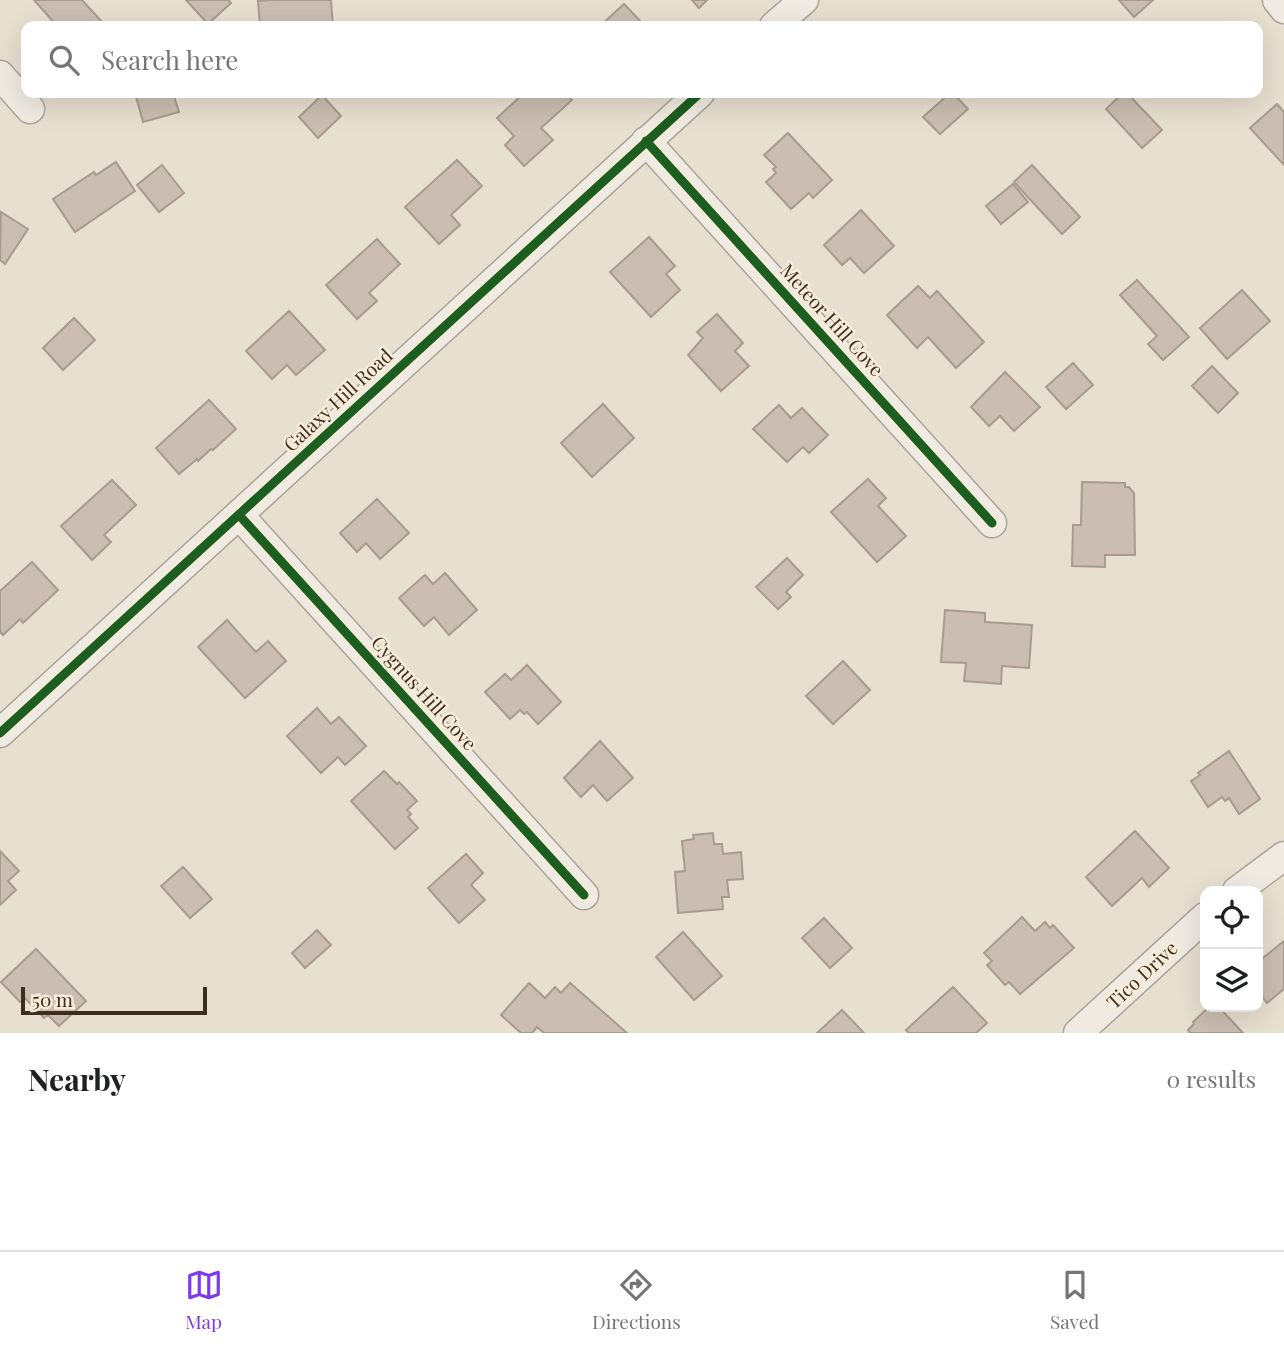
<!DOCTYPE html>
<style>
body{margin:0;font-family:"Playfair Display",serif;background:#f2f2f2;color:#202124}
.controls{position:absolute;right:21px;bottom:21px;display:grid;overflow:hidden;border-radius:14px;box-shadow:0 7px 28px #0002}
.controls button{width:63px;height:63px;display:grid;place-items:center;padding:0;border:0;border-bottom:2px solid #e0e0e0;background:#fff;color:#202124;font:35px sans-serif}
.scale{position:absolute;left:21px;bottom:18px;width:186px;box-sizing:border-box;padding-left:7px;border:4px solid #3d2c20;border-top:0;font-size:19px;line-height:24px;white-space:nowrap;color:#3d2c20;-webkit-text-stroke:5px #f7ecd7;paint-order:stroke}
.list{margin:0;padding:0;list-style:none}
h2{display:flex;justify-content:space-between;align-items:center;height:91px;margin:0;padding:0 28px;font-size:30px}
h2 small{font-size:23px;font-weight:400;color:#757577}
.icon{flex:none;width:38px;height:38px;fill:none;stroke:currentColor;stroke-width:2;stroke-linecap:round;stroke-linejoin:round}
.map{position:relative;flex:none;width:1284px;height:1033px;overflow:hidden}
.search{position:absolute;background:#fff;box-shadow:0 7px 28px #0002;left:21px;right:21px;top:21px;height:77px;display:flex;align-items:center;gap:18px;box-sizing:border-box;padding:0 24px;border-radius:14px;color:#757577;font-size:26px}
.sheet{height:217px;background:#fff}
nav{display:flex;justify-content:space-around;align-items:center;box-sizing:border-box;height:98px;border-top:2px solid #e0e0e0;background:#fff;font-size:19px;color:#757577}
nav a{display:grid;justify-items:center;gap:4px}
nav .on{color:#7c3aed}
.map>svg:first-child{display:block}
.building{fill:#cbbdb1;stroke:#a89b8f;stroke-width:2}
.lines{fill:none;stroke-linecap:round;stroke-linejoin:round}
.minor-casing{stroke:#ada499;stroke-width:31}
.minor{stroke:#efeae2;stroke-width:28}
.cycleway-casing{stroke:#f7ecd7;stroke-width:13}
.cycleway{stroke:#1b5e20;stroke-width:9}
.labels{text-anchor:middle;stroke-width:5;stroke-linejoin:round;paint-order:stroke}
.street-label{font-size:19px;fill:#3d2c20;stroke:#f7ecd7}
</style>
<div class="map">
<svg width="1284" height="1033" viewBox="0 0 1284 1033">
<rect width="100%" height="100%" fill="#e7dfd0"/>
<g class="building">
<path d="M34,0H82L104,24L102,26H57Z"/>
<path d="M186,0H228L231,3L208,24Z"/>
<path d="M273,0H331L333,26H260L258,1Z"/>
<path d="M692,0H707L699,8Z"/>
<path d="M1119,0H1153L1134,17Z"/>
<path d="M624,4L645,26H600Z"/>
<path d="M135,93H173L179,112L143,122Z"/>
<path d="M524,93H566L572,100L541,128L553,140L524,166L505,145L514,136L497,118Z"/>
<path d="M950,93H953L968,109L940,134L923,117Z"/>
<path d="M1123,93H1127L1162,130L1142,148L1106,109Z"/>
<path d="M322,95L341,116L318,138L299,117Z"/>
<path d="M1277,104L1284,112V165L1250,128Z"/>
<path d="M788,133L832,180L813,198L809,193L791,209L766,182L776,173L773,169L776,167L764,155Z"/>
<path d="M457,160L482,186L451,215L460,225L439,244L405,207Z"/>
<path d="M116,162L135,191L75,232L53,199L94,172L96,175Z"/>
<path d="M162,165L184,193L159,212L137,185Z"/>
<path d="M1032,165L1080,217L1062,234L1014,182Z"/>
<path d="M1013,184L1028,202L1001,224L986,206Z"/>
<path d="M861,210L894,246L864,273L850,258L842,265L824,245Z"/>
<path d="M1,212L28,229L5,264L0,260Z"/>
<path d="M649,237L675,266L666,274L680,290L651,317L610,272Z"/>
<path d="M377,239L400,264L369,293L377,301L357,319L326,285Z"/>
<path d="M1137,280L1189,337L1163,360L1148,344L1157,336L1120,295Z"/>
<path d="M918,286L930,298L937,291L984,342L956,368L928,337L917,348L887,315Z"/>
<path d="M1242,290L1270,321L1227,359L1200,328Z"/>
<path d="M289,311L325,350L296,375L287,365L272,379L246,351Z"/>
<path d="M717,314L743,343L735,351L749,366L721,391L688,355L703,338L697,332Z"/>
<path d="M74,318L95,340L63,370L43,348Z"/>
<path d="M1073,363L1093,385L1066,409L1046,387Z"/>
<path d="M1212,366L1238,393L1218,413L1192,386Z"/>
<path d="M1005,372L1040,407L1014,431L1000,416L989,426L971,407Z"/>
<path d="M209,400L236,429L213,450L211,449L198,461L197,459L179,474L156,448Z"/>
<path d="M603,404L634,438L592,477L561,443Z"/>
<path d="M779,405L791,418L802,408L828,435L809,453L803,447L787,462L753,429Z"/>
<path d="M868,479L886,498L878,506L906,536L877,562L831,512Z"/>
<path d="M112,480L136,505L104,535L111,542L92,560L61,526Z"/>
<path d="M1082,482L1125,483V487H1129L1134,493L1135,555H1105V567L1072,566L1073,525H1081Z"/>
<path d="M377,499L409,533L380,559L366,543L357,552L340,533Z"/>
<path d="M787,558L803,575L786,592L791,597L778,609L756,587Z"/>
<path d="M32,562L58,590L23,623L20,619L3,635L0,632V591Z"/>
<path d="M445,573L477,610L449,635L434,617L424,626L399,598L425,575L433,584Z"/>
<path d="M945,610L985,613V622L1032,625L1029,668L1002,666L1001,684L964,681L966,663L941,662Z"/>
<path d="M227,620L256,652L268,641L286,661L245,698L198,647Z"/>
<path d="M843,661L870,690L833,724L806,696Z"/>
<path d="M527,665L561,702L538,724L527,712L524,714L520,710L510,719L485,692L505,674L511,680Z"/>
<path d="M317,708L331,724L339,717L366,746L345,765L338,757L321,773L287,736Z"/>
<path d="M600,741L633,778L607,801L593,785L581,797L564,778Z"/>
<path d="M1229,751L1260,799L1239,814L1229,798L1225,801L1222,797L1208,807L1191,781L1200,775L1198,773Z"/>
<path d="M384,771L397,784L399,782L417,801L407,810L411,814L408,817L418,828L395,849L351,801Z"/>
<path d="M1135,831L1169,868L1149,887L1142,878L1112,906L1086,877Z"/>
<path d="M713,833L714,844H722L723,854L741,852L743,879L727,880L729,897H722L723,909L678,913L675,872L685,871L682,841L694,839L693,835Z"/>
<path d="M0,851L19,871L8,881L16,890L0,905Z"/>
<path d="M466,854L483,873L471,885L485,900L459,923L428,888Z"/>
<path d="M183,867L212,899L190,918L161,886Z"/>
<path d="M1022,917L1035,931L1045,922L1050,928L1053,925L1074,948L1020,994L1009,982L1005,985L987,965L992,961L984,953Z"/>
<path d="M824,918L852,948L830,968L802,938Z"/>
<path d="M317,930L331,945L305,968L292,953Z"/>
<path d="M683,932L722,976L694,1000L656,957Z"/>
<path d="M1284,941V989L1267,1003L1258,991V982L1260,979L1258,976V962Z"/>
<path d="M36,949L86,1001L59,1026L48,1015L44,1018L25,998L20,1002L1,982Z"/>
<path d="M529,983L545,998L555,987L561,993L570,983L627,1033H544L537,1027L532,1033H521L501,1015Z"/>
<path d="M953,987L987,1023L976,1033H909L906,1030Z"/>
<path d="M1209,1007H1219L1243,1033H1190L1188,1030L1194,1024L1193,1022Z"/>
<path d="M842,1010L864,1033H817Z"/>
</g>
<g class="lines">
<defs>
<g id="minor">
<path d="M1277,0L1284,9"/>
<path d="M774,26L804,0"/>
<path d="M0,75L30,109"/>
<path d="M646,141L992,523"/>
<path d="M239,515L584,895"/>
<path d="M0,733L700,93"/>
<path d="M1237,891L1284,856"/>
<path d="M1078,1033L1205,917"/>
</g>
</defs>
<use href="#minor" class="minor-casing"/>
<use href="#minor" class="minor"/>
<defs>
<g id="cycleway">
<path d="M646,141L992,523"/>
<path d="M239,515L584,895"/>
<path d="M0,733L700,93"/>
</g>
</defs>
<use href="#cycleway" class="cycleway-casing"/>
<use href="#cycleway" class="cycleway"/>
</g>
<g class="labels">
<g class="street-label">
<text transform="translate(832 320) rotate(48)" y="7">Meteor Hill Cove</text>
<text transform="translate(338 400) rotate(-43)" y="7">Galaxy Hill Road</text>
<text transform="translate(424 693) rotate(48)" y="7">Cygnus Hill Cove</text>
<text transform="translate(1142 975) rotate(-43)" y="7">Tico Drive</text>
</g>
</g>
</svg>
<div class="controls">
<button><svg class="icon" aria-label="locate" viewBox="0 0 24 24"><circle cx="12" cy="12" r="6"/><path d="M12 2v4M12 18v4M2 12h4M18 12h4"/></svg></button>
<button><svg class="icon" aria-label="layers" viewBox="0 0 24 24"><path d="M12 4l9 5-9 5-9-5zM3 14l9 5 9-5"/></svg></button>
</div>
<div class="scale">50 m</div>
<div class="search"><svg class="icon" aria-label="search" viewBox="0 0 24 24"><circle cx="10" cy="10" r="6"/><path d="M15 15l6 6"/></svg>Search here</div>
</div>
<section class="sheet">
<h2>Nearby<small>0 results</small></h2>
<ul class="list">
</ul>
</section>
<nav>
<a class="on"><svg class="icon" aria-label="map" viewBox="0 0 24 24"><path d="M3 6l6-2 6 2 6-2v14l-6 2-6-2-6 2zM9 4v14M15 6v14"/></svg>Map</a>
<a><svg class="icon" aria-label="directions" viewBox="0 0 24 24"><path d="M12 3l9 9-9 9-9-9zM9 14v-3h6M13 9l2 2-2 2"/></svg>Directions</a>
<a><svg class="icon" aria-label="saved" viewBox="0 0 24 24"><path d="M7 4h10v16l-5-4-5 4z"/></svg>Saved</a>
</nav>
